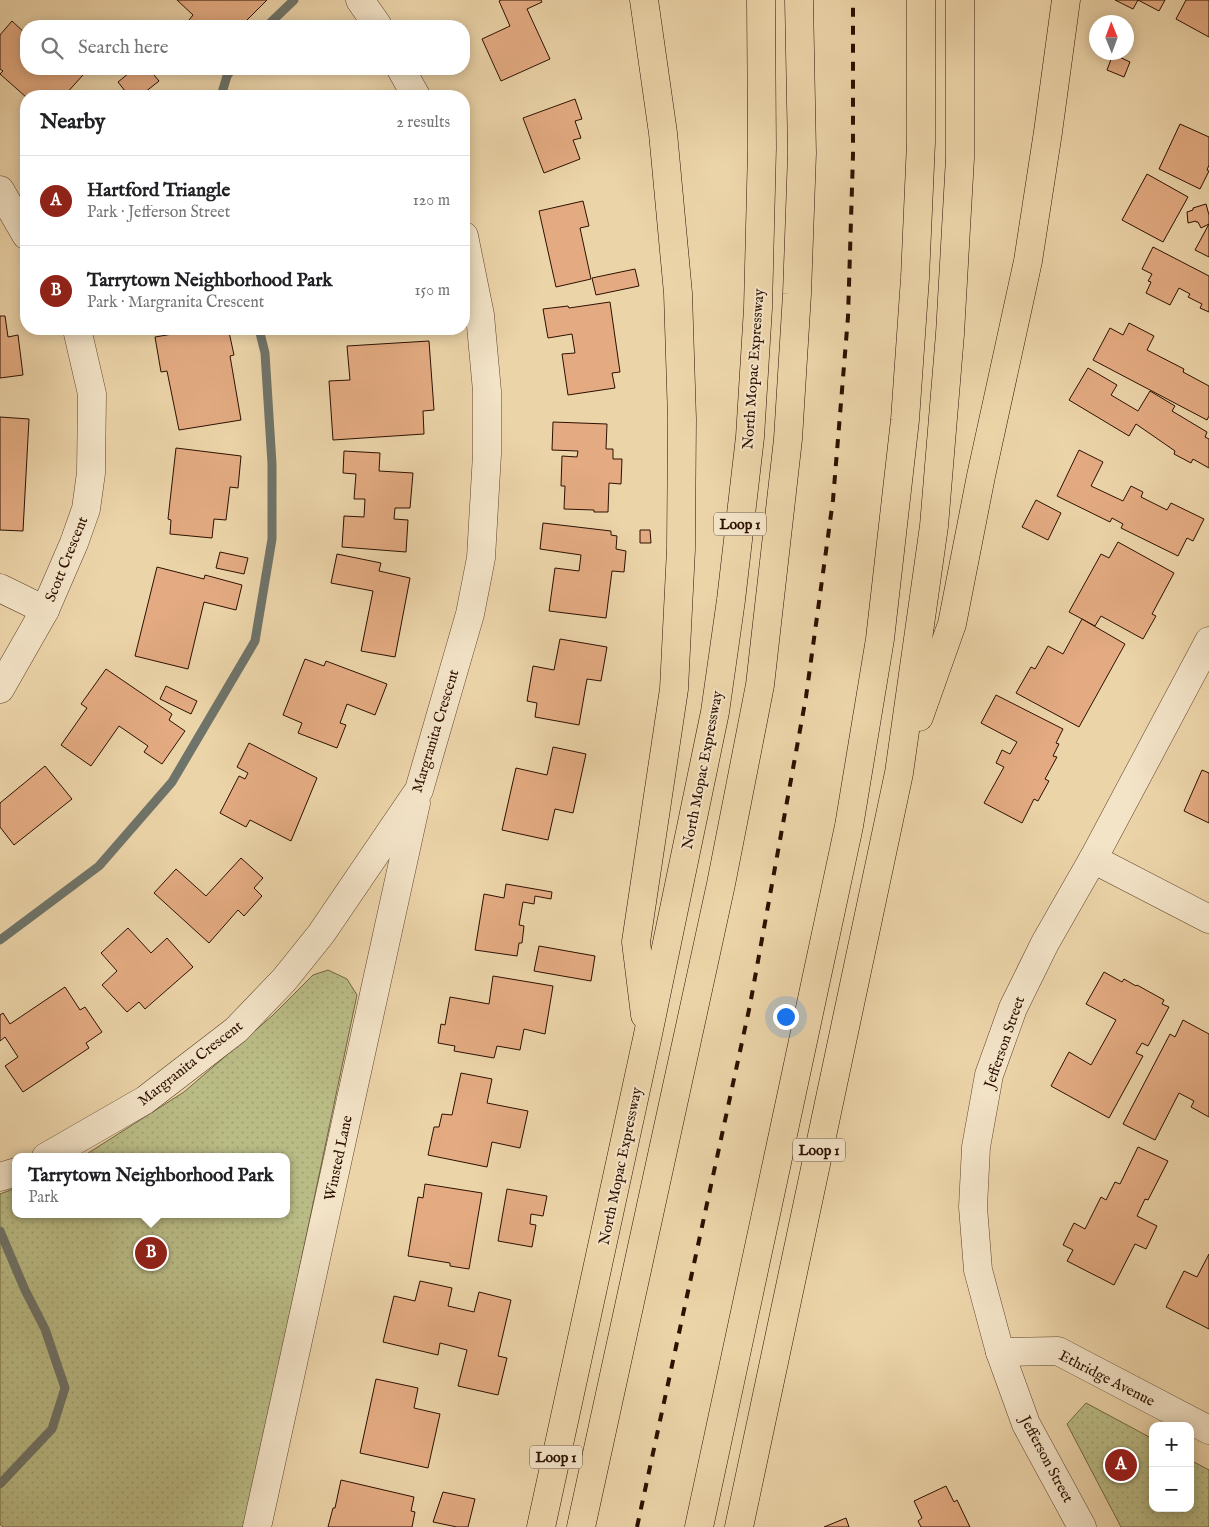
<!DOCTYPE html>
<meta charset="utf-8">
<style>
body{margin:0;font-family:"IM FELL English",serif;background:#f2f2f2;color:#202124}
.controls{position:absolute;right:15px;bottom:15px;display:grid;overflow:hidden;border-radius:10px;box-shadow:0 2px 12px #0003}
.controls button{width:45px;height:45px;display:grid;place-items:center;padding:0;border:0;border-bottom:1px solid #e0e0e0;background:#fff;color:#202124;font:25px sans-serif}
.compass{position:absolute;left:1089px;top:15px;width:45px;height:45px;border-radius:50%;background:#fff;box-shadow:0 2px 12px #0003;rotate:359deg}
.you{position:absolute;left:785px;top:1016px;width:18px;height:18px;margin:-12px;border:4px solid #fff;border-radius:50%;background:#1a73e8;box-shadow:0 0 0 8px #1a73e833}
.badge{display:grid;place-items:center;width:32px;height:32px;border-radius:50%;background:#8f2418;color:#fff;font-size:16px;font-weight:700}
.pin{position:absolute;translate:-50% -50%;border:2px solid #fff;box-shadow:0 1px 5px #0006}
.popup{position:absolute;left:12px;top:1153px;width:278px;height:65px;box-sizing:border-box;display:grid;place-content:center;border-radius:10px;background:#fff;filter:drop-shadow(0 1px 4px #0005);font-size:16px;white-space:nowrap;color:#757577}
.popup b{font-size:19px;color:#202124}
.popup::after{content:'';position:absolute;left:50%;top:100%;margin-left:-10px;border:10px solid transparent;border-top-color:#fff}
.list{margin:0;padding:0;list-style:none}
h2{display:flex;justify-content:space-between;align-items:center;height:65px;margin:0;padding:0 20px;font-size:21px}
h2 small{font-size:16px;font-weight:400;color:#757577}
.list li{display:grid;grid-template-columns:32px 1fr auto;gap:15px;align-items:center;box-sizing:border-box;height:90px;padding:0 20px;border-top:1px solid #e0e0e0}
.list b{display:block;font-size:19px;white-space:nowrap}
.list p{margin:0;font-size:16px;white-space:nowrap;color:#757577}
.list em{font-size:16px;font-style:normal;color:#757577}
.icon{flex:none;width:28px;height:28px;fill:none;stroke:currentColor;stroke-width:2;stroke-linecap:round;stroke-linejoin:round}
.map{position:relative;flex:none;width:1209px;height:1527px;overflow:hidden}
.search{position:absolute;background:#fff;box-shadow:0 2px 12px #0003;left:20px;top:20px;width:450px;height:55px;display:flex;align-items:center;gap:12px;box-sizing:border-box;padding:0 18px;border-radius:20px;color:#757577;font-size:19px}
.panel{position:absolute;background:#fff;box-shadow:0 2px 12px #0003;left:20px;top:90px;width:450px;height:245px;border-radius:20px}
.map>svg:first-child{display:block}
.green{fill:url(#green-dots);stroke:#736643}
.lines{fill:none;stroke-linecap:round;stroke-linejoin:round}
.stream{stroke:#6f746a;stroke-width:9}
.building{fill:#e4ab82;stroke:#2c1000}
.minor-casing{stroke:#5c412a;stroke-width:29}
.motorway-casing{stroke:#2c1000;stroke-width:29}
.minor{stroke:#f3e3c7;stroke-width:28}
.motorway{stroke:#ecd4a9;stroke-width:28}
.rail{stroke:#2c1000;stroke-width:4;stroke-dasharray:9 9;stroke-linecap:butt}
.labels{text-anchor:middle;stroke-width:4;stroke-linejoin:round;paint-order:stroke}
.shield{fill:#f3e3c7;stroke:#684f3c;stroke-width:1}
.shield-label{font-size:14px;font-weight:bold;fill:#2c1000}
.street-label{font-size:15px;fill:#2c1000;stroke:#f3e3c7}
</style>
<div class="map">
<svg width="1209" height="1527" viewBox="0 0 1209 1527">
<defs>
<pattern id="green-dots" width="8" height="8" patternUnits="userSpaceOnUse" patternTransform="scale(1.25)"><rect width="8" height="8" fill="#babc86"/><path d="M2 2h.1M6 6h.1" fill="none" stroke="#a0a172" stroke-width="1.8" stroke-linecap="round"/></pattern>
</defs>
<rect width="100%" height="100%" fill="#ecd4a9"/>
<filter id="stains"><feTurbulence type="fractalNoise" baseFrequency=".004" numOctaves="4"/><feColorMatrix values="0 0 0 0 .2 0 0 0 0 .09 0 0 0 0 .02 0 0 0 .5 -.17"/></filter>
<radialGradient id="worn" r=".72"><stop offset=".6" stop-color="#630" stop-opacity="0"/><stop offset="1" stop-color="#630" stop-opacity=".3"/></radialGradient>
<g class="green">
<path d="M328,970L347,979L357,995L245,1527H3L0,1524V1194L16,1188V1214H286V1157H82L184,1092L272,1016L313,975Z"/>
<path d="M1086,1403L1153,1439V1508H1190V1460L1209,1470V1527H1121L1067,1424Z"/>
</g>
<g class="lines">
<g class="stream">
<path d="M267,26L294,0"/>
<path d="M221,96L227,76L232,69"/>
<path d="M0,940L99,866L172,782L255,641L272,539V464L265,353L259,329"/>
<path d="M0,1231L25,1290L45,1329L65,1388L52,1429L0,1484"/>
</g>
</g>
<g class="building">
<path d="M177,0H267L241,26H195L189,20L193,15Z"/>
<path d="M501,0H541L542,2L527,9L550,59L501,81L482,39L510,26L499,1Z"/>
<path d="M1115,0H1165L1159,11L1138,0L1133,9Z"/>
<path d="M1186,0H1209V37L1176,19Z"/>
<path d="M12,21L26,34V69H76L83,75L64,96L26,97L0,74L3,71L0,69V35Z"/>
<path d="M1113,54L1130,62L1124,77L1107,70Z"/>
<path d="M134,69H149L159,81L140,96H129L118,82Z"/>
<path d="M575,99L582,119L575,121L581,138L573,140L580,159L544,173L523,118Z"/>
<path d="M1180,124L1209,137V165L1207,170L1209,171L1200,189L1159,169Z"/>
<path d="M1147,174L1188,197L1163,242L1122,220Z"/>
<path d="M583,201L589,226L580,228L591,279L556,287L539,211Z"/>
<path d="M1206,204L1209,215V257L1195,250L1209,224L1201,228L1198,222H1196V221L1188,223L1187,212L1193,210V208Z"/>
<path d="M1153,247L1209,276V312L1200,308L1202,304L1188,297L1190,294L1179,288L1170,305L1146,293L1151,282L1148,281L1152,274L1142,269Z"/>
<path d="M635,269L639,286L596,295L592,278Z"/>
<path d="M610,302L620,372L612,373L615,388L568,395L562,354L575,353L572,334L548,338L543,309L568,306L569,308Z"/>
<path d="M0,316H5L8,337L18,335L23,375L0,378Z"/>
<path d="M1129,323L1154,336L1147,350L1184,369L1183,372L1209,386V416L1207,420L1093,360L1110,328L1123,335Z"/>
<path d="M202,329H218V333L229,332L234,355L230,356L241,420L179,430L167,371L161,372L155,337Z"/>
<path d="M429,341L434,410L423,411L424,434L333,440L329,381L350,380L347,346Z"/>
<path d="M1088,368L1117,385L1111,395L1138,411L1150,391L1175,406L1172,411L1207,432L1205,437L1209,439V468L1193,459L1191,463L1174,454L1175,451L1136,424L1129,436L1069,400Z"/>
<path d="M0,417L29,419L23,531L0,530Z"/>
<path d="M553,422L607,424L606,449H613V459H622L621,484L609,483L608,512H594V510L564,509L565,486H561L562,456L577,457L578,451L552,450Z"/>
<path d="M176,448L241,456L238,488L230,487L226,520L214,519L212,538L170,534L171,520L168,519Z"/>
<path d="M1079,450L1103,462L1091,486L1123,501L1131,486L1143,492L1141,497L1167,510L1171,503L1204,519L1193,541L1187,538L1178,556L1121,528L1123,524L1112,518L1110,522L1057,496Z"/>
<path d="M344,451L380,453L379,471L413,473L410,508H395L394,519L408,520L406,552L342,547L344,516L364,517L365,499H354L356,474L343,473Z"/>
<path d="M1036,500L1061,513L1048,540L1022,527Z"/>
<path d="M543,523L611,531V535L617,536L616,549L626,551L624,572L612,571L606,618L549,611L555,568L579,571L581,555L540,549Z"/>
<path d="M640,530H650L651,543H640Z"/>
<path d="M1118,542L1174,573L1152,614L1156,616L1143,639L1101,616L1095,626L1069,612L1101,554L1109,558Z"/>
<path d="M220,552L248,558L244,574L216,568Z"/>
<path d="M337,554L381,563L379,571L410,578L395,657L361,651L373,591L331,583Z"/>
<path d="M157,567L204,579L205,575L242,585L236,610L204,602L188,669L135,656Z"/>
<path d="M1082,619L1125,644L1079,727L1016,693L1031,667L1035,669L1048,646L1063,654Z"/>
<path d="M560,639L607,647L601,681L587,679L579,725L535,717L537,703L527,701L533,666L554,670Z"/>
<path d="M305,659L324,666L326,661L387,684L375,715L347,704L340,723L346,725L337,748L298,733L302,723L283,715Z"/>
<path d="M106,669L172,714L169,720L185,731L162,764L144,752L148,746L119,726L91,766L61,745L87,708L81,704Z"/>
<path d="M166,686L197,701L191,714L160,699Z"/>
<path d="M996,695L1063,729L1056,743L1059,744L1053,756L1057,757L1045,779L1049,781L1038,801L1034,799L1022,823L984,803L1004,767L996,763L1002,750L1010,754L1017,742L981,723Z"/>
<path d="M249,743L317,778L291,841L250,820L246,827L220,813L239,776L245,779L248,773L237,767Z"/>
<path d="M553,747L586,754L573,813L555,809L548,840L502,830L516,768L547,775Z"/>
<path d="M45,766L72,799L14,845L0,827V803Z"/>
<path d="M1202,770L1209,773V823L1184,811Z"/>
<path d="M241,858L263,878L254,888L262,896L244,916L238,910L209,943L154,893L176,869L206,896Z"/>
<path d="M506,884L552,892L551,899L535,896L534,904L523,902L519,925L524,926L522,943H519L517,956L475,950L484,894L504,898Z"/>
<path d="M128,928L151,953L167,938L193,967L145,1009L139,1002L127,1012L102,985L117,971L101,953Z"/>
<path d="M539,946L595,956L591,981L534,971Z"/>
<path d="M1104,972L1122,982L1124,979L1136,986L1137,985L1164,1000L1162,1004L1169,1007L1148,1046L1142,1043L1136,1053L1143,1056L1109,1118L1051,1086L1069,1052L1091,1065L1116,1020L1086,1004Z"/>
<path d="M493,976L553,986L545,1034L524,1029L520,1050L497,1046L494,1058L454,1051L455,1046L438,1043L441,1024L445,1025L450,997L489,1004Z"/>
<path d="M65,987L80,1010L85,1007L102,1032L86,1043L89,1048L23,1092L5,1066L18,1057L5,1037L0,1041V1015L3,1013L10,1024Z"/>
<path d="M1183,1020L1209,1034V1117L1191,1107L1194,1101L1179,1093L1155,1140L1123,1124L1170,1034L1175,1037Z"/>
<path d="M461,1073L492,1079L487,1103L528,1111L520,1148L492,1142L487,1167L428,1155L434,1127H439L442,1114L452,1115Z"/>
<path d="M1138,1147L1168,1161L1148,1200L1145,1199L1137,1216L1157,1226L1146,1249L1135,1244L1114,1285L1067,1261L1073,1250L1063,1245L1074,1223L1085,1229L1101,1197L1106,1200L1115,1182L1120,1184Z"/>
<path d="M425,1184L482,1193L469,1269L450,1266V1263L408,1256L418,1197L423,1198Z"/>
<path d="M507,1189L547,1196L543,1216L531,1214L530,1224L536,1225L532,1247L498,1241Z"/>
<path d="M1209,1254V1329L1166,1307L1184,1271L1197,1277Z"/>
<path d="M420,1281L452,1288L448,1306L474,1312L479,1292L511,1300L498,1356L507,1358L498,1395L458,1386L467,1350L440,1343L438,1355L383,1342L394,1296L415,1301Z"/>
<path d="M376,1379L418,1388L414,1408L440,1414L428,1468L360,1453Z"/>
<path d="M341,1480L414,1497L411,1511L415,1512L412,1527H328L333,1508H335Z"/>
<path d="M946,1486L954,1502L957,1500L970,1527H921L918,1521L922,1518L914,1501Z"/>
<path d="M443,1492L475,1499L468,1527H457L433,1522Z"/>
<path d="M846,1518L849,1527H824Z"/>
</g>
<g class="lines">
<defs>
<g id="minor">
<path d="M360,0L378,26"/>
<path d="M401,69L416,96"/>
<path d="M0,190L26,235"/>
<path d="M0,588L45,610"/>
<path d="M0,689L45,610L74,543L86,509L91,473L92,394L77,329"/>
<path d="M1093,859L1209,919"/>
<path d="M46,1157L145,1100L236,1030L284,980L321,934L419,790L470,614L481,558L487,454V391L480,315L464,236"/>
<path d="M0,1177L16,1172"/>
<path d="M1000,1352L1058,1351L1209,1430"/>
<path d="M257,1527L416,803"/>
<path d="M1082,1527L1026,1424L1000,1352L978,1270L973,1207L976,1147L989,1075L1013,1008L1045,943L1093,859L1209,641"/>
</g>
<g id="motorway">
<path d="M644,0L663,133L678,293L682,419L681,549L674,689L636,942L645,1015"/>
<path d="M919,717L952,624L981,476L1028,261L1048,132L1066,0"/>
<path d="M541,1527L647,1039L715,712L731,600L750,437L758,308L762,148L761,0"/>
<path d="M581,1527L721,884L760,685L788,439L797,294L802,153L799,0"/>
<path d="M699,1527L849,826L880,639L905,420L915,278L921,142V0"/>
<path d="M739,1527L899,773L934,526L950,334L960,158V0"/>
</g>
</defs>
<use href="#minor" class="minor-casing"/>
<use href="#motorway" class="motorway-casing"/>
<use href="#minor" class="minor"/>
<use href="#motorway" class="motorway"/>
<path class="rail" d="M637,1527L750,1005L806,697L833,500L848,317L853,155V0"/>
</g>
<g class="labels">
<g class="shield">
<rect x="714" y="512.5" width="52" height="23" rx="4"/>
<rect x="793" y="1138.5" width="52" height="23" rx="4"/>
<rect x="530" y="1445.5" width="52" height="23" rx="4"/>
</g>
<g class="shield-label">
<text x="740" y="529">Loop 1</text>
<text x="819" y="1155">Loop 1</text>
<text x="556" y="1462">Loop 1</text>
</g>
<g class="street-label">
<text transform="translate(753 369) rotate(-86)" y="5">North Mopac Expressway</text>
<text transform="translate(66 559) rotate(-68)" y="5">Scott Crescent</text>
<text transform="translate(435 731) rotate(-73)" y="5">Margranita Crescent</text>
<text transform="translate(702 770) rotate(-79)" y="5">North Mopac Expressway</text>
<text transform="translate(1004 1042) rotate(-71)" y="5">Jefferson Street</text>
<text transform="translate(190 1063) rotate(-38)" y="5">Margranita Crescent</text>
<text transform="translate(338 1158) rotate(-78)" y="5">Winsted Lane</text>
<text transform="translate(620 1166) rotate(-78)" y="5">North Mopac Expressway</text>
<text transform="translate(1107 1378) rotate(27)" y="5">Ethridge Avenue</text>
<text transform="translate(1047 1459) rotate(62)" y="5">Jefferson Street</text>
</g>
</g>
<rect width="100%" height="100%" filter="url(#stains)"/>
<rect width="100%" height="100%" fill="url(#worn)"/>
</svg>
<div class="controls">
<button>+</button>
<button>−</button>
</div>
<svg class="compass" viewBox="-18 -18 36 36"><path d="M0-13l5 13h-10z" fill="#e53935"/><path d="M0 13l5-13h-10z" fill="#757577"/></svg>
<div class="you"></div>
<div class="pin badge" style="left:1121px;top:1465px">A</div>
<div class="pin badge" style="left:151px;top:1253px">B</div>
<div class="popup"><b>Tarrytown Neighborhood Park</b>Park</div>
<div class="search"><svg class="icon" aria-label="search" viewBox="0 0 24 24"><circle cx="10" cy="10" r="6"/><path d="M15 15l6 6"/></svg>Search here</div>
<section class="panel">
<h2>Nearby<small>2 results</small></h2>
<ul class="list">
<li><span class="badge">A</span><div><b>Hartford Triangle</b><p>Park · Jefferson Street</p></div><em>120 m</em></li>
<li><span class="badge">B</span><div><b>Tarrytown Neighborhood Park</b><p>Park · Margranita Crescent</p></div><em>150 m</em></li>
</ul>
</section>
</div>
